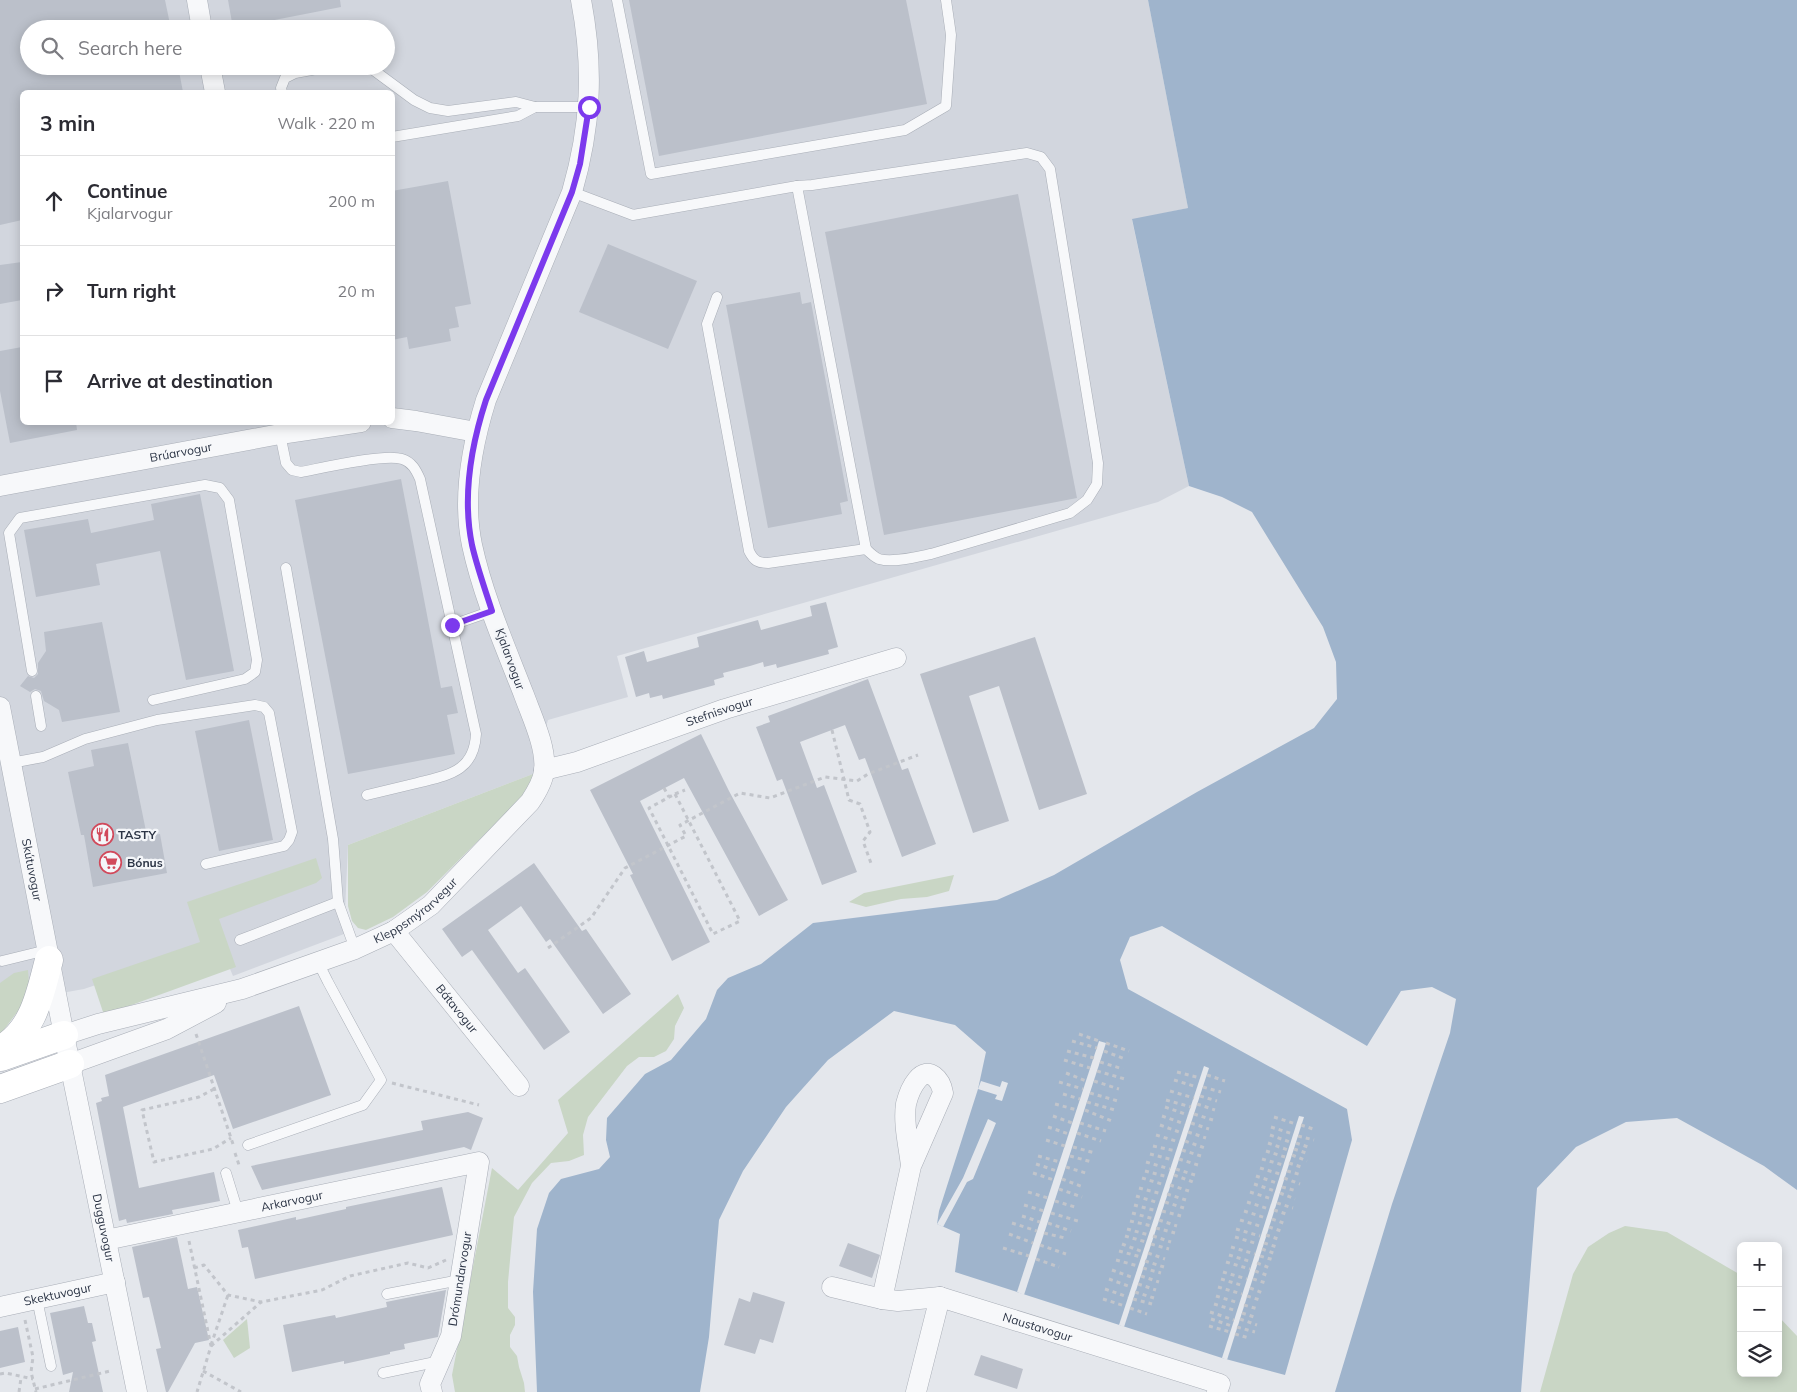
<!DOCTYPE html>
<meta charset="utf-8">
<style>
body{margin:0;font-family:Mulish,sans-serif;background:#f7f7f7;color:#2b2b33}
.controls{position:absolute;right:15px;bottom:15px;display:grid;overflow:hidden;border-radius:8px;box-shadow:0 2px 12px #0003}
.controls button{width:45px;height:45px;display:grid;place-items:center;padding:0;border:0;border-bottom:1px solid #e1e1e2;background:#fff;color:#2b2b33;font:25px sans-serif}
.stop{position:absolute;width:15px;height:15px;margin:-11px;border:4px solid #7c3aed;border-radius:50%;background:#fff}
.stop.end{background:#7c3aed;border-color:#fff;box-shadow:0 1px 5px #0008}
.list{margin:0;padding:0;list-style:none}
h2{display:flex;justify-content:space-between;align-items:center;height:65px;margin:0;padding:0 20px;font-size:21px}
h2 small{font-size:16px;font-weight:400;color:#7c7c81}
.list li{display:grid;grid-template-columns:32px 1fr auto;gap:15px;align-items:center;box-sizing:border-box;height:90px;padding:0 20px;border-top:1px solid #e1e1e2}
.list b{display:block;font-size:19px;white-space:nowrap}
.list p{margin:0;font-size:16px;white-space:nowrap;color:#7c7c81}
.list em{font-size:16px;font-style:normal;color:#7c7c81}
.icon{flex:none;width:28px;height:28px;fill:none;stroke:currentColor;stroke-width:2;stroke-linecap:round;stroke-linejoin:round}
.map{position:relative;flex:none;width:1797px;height:1392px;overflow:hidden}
.search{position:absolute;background:#fff;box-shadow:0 2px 12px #0003;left:20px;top:20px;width:375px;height:55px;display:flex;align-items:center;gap:12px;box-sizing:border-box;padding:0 18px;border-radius:28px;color:#7c7c81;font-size:19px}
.panel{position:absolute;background:#fff;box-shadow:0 2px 12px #0003;left:20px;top:90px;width:375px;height:335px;border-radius:8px}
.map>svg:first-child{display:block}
.built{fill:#d2d6de;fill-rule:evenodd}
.green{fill:#c9d6c5}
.water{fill:#9fb4cc}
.pier{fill:#e4e7ec}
.building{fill:#bbc0ca}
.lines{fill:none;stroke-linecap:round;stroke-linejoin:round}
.lane-casing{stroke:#a9aeb7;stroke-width:11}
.street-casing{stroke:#a9aeb7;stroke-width:21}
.secondary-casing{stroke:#a9aeb7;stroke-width:29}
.path{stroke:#c2c5cb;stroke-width:3;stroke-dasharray:4 4;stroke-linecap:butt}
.lane{stroke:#f7f8fa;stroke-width:10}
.street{stroke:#f7f8fa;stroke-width:20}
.secondary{stroke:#fff;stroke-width:28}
.route{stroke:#7c3aed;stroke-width:6}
.labels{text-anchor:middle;stroke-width:4.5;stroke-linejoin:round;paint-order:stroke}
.street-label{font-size:12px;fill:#2b3445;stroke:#f4f6f9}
.poi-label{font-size:12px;font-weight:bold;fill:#2b3445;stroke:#f4f6f9;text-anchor:start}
</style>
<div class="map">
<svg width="1797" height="1392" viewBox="0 0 1797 1392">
<rect width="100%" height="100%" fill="#e4e7ec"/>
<path class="built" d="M0,0H1148L1188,208L1132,220L1189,486L1158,502L617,656L628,697L548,720L533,774L348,845L344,934L233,976L219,943L84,989L0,1004ZM29,29H386V66H29ZM22,92H392V422H22Z"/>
<g class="green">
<path d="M533,774L535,779L526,793L427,892L393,917L366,930L358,928L352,921L348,906V845Z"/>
<path d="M316,858L322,878L316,883L219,919L236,967L104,1015L92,979L200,942L187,902Z"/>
<path d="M954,875L949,891L927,897L901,899L866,907L849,902L864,893Z"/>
<path d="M28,970L29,984L27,999L0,1035V983L14,973Z"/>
<path d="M678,994L684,1008L675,1026L674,1039L666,1051L654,1057H639L627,1066L588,1117L583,1135L584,1155L569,1161L551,1163L532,1183L514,1217L508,1282V1308L515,1317V1325L510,1335V1347L517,1356L519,1367L524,1383L525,1392H455L452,1375L492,1168L518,1190L568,1133L558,1100Z"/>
<path d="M1625,1226L1667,1232L1739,1274L1741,1276V1373H1778V1316L1797,1336V1392H1540L1573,1274L1588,1247L1609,1233Z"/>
<path d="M247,1319L250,1348L234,1358L223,1340Z"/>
</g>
<path class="water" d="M1148,0H1797V1190L1764,1166L1677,1118L1626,1122L1576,1147L1537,1188L1521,1392H1335L1392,1204L1450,1033L1456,999L1432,987L1401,991L1367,1046L1162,926L1130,937L1120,960L1128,989L1347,1109L1352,1140L1285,1375L1222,1358L955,1272L960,1234L937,1224L939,1211L978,1089L986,1052L955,1025L894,1011L828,1060L786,1107L743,1171L719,1220L709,1337L700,1392H537L533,1292L537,1229L549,1193L561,1179L599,1169L610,1157L606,1140L607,1118L645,1074L671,1060L706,1019L717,990L728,978L761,964L813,923L997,900L1054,875L1197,792L1314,728L1337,699L1336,662L1323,627L1252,512L1222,497L1189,486L1132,219L1188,208Z"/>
<g class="pier">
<path d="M1099,1041L1106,1043L1097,1071L1024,1295L1017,1292Z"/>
<path d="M1204,1066L1209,1068L1191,1123L1124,1327L1119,1325Z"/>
<path d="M981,1081L1000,1087L1002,1081L1008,1083L1002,1101L995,1099L997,1095L978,1089Z"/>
<path d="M1299,1116L1304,1117L1227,1360L1222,1358Z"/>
<path d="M988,1119L996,1123L973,1179L967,1182L943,1227L937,1224L963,1178Z"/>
</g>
<g class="building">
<path d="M0,0H165L171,29H29V66H178L183,92H22V220L0,225Z"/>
<path d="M228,0H340L341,7L233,28Z"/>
<path d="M629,0H906L927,104L659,156Z"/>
<path d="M448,181L471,304L455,307L459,327L449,329L451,341L409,349L407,337L392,340V191Z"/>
<path d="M1018,194L1077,498L884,535L825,232Z"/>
<path d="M608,244L697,281L668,349L579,312Z"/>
<path d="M22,262V300L0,304V265Z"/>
<path d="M800,292L802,304L811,302L848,501L840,503L842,514L768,528L726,305Z"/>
<path d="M22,347V422H76L77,430L10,443L0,391V351Z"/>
<path d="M401,479L441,688L452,686L458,713L447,715L455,754L348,774L295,500Z"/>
<path d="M200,494L234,671L186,680L160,551L96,564L100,585L36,597L24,530L88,519L91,533L154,520L151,504Z"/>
<path d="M826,602L838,647L828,650L829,654L777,668L776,664L764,667L763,662L750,666L723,673L724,677L714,680L715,685L663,699L662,695L650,698L649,693L636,697L625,657L644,651L647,662L699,647L697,637L758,620L761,630L812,616L810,606Z"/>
<path d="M102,622L120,712L62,722L59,710L44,701L41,691L35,689L30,692L20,686L28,676L34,678L38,674V663L46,651L44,632Z"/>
<path d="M1035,637L1087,794L1039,810L999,686L969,696L1009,821L973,833L920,674Z"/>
<path d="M868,679L902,770L908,768L936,844L902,857L865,758L859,760L845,725L800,742L817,788L824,785L857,872L822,885L782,779L777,781L756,727L770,722L768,716Z"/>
<path d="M249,720L273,840L219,851L195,731Z"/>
<path d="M701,734L729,791L788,900L759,916L684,778L640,801L710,942L672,961L630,875L633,874L590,790Z"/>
<path d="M128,743L147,836L160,834L167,873L93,887L84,835H81L68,772L94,766L91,750Z"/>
<path d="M534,863L582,931L586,929L631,994L603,1014L550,939L546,942L521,906L488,930L518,973L525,968L570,1032L544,1050L472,950L462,957L442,929Z"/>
<path d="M299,1006L331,1095L233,1129L214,1075L123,1107L139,1188L214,1172L220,1201L172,1210L173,1214L127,1223L126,1219L119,1221L96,1103L102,1101L101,1098L109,1096L105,1075Z"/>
<path d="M468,1112L483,1118L471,1150L464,1147L262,1190L251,1166L423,1130L421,1121Z"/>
<path d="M442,1187L453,1235L255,1279L248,1247L242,1248L238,1230L296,1217V1220L346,1209V1207Z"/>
<path d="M177,1237L188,1289L197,1287L209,1340L195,1343L168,1392H166L156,1349L161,1348L149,1297L143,1298L132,1247Z"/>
<path d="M848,1243L880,1255L872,1278L839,1266Z"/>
<path d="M446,1290L438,1337L404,1344L405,1349L390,1352V1354L344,1364V1361L292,1372L283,1325L335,1315L336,1318L387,1307L386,1302Z"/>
<path d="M753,1292L785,1302L773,1343L760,1339L755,1354L724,1345L739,1298L750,1302Z"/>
<path d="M84,1306L88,1323H92L96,1341L92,1342L103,1392H69L73,1372L63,1375L50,1313Z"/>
<path d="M18,1327L25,1362L0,1368V1331Z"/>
<path d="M981,1355L1023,1369L1017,1389L974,1375Z"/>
</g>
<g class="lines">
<defs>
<g id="lane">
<path d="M617,0L651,174L905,130L946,106L951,35L946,0"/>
<path d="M368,66L414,100L430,108L448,111L516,102L535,107H589"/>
<path d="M282,92L281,88L285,78L295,73L333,66"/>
<path d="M392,137L518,116L535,107"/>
<path d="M572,192L633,215L797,186L812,185L1027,153L1041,157L1050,169L1098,463L1097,484L1087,500L1070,513L931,554C917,557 893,563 879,559C874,557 870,553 866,549"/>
<path d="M717,297L707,324L749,551C754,561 758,563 768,563L866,549L797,186"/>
<path d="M280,434L286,463L292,470L301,472C322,468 385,453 402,459C412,462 416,470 420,479L452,625"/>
<path d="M286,568L333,839L338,902L355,949"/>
<path d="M32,671L9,533L20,518L205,485L220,488L229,500L257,660L255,672L245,679L153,700"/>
<path d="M36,696L41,726"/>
<path d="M11,763L43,757L85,739L157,720L255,705L264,707L269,713L292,832L289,840L284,846L206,864"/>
<path d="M367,795C384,791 400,787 417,783C448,775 474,772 476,734L452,625L492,611"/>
<path d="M240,940L338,902"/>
<path d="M2,961L47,950"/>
<path d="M248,1145L363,1105L381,1080L328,982L318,962"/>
<path d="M226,1173L238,1212"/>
<path d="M387,1294L460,1280"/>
<path d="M37,1299L51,1366"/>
<path d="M383,1373L440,1361"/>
</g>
<g id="street">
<path d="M197,0L202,29"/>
<path d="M210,66L215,92"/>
<path d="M392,418L416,421L476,432"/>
<path id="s1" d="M0,486L280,434L361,422"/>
<path id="s2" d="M0,707L64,1035L137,1392"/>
<path id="s3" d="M544,770L577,762L725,709L896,658"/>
<path id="s4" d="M394,931L519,1086"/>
<path id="s5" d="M64,1035L98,1024L242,989L355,949L394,931L431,905L530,802C536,793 543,782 544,771C547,748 532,717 524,695C505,646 483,596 472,545C462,497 472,445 486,400L572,192C591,126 594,68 581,0"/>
<path d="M70,1064L167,1029L216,1003"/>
<path id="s6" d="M106,1240L479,1162L451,1336L430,1384L432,1392"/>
<path d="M832,1287L882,1299L898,1301L940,1297"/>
<path d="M882,1299L911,1166L943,1093C941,1080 929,1065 917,1080C912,1086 908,1096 906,1104C903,1124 909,1147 911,1166"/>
<path id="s7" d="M0,1307L115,1282"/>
<path id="s8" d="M916,1392L940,1297L1220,1384L1217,1392"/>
</g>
<g id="secondary">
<path d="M0,1050C34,1031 40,994 49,960"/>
<path d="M1,1057L64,1035"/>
<path d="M0,1089L70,1064"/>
</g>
</defs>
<use href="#lane" class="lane-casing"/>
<use href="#street" class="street-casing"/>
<use href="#secondary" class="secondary-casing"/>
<g class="path">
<path d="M832,730L849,800L860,804L870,832L863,841L872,866"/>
<path d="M664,788L669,797"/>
<path d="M675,794L740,921L713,934L649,808Z"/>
<path d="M675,794L685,790"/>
<path d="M548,948L591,918L625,868L686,836L680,825L740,793L770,798L825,777L857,781L868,774L918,755"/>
<path d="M196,1034L234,1147"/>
<path d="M1079,1034L1099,1041"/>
<path d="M1072,1041L1097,1048"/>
<path d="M1106,1043L1129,1051"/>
<path d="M1067,1051L1094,1058"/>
<path d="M1104,1051L1125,1059"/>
<path d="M1064,1060L1090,1068"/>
<path d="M1100,1062L1123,1069"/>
<path d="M1097,1071L1125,1079"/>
<path d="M1177,1072L1200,1078"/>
<path d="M1066,1073L1086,1081"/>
<path d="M1207,1075L1225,1081"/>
<path d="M1174,1080L1197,1087"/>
<path d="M1094,1081L1119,1089"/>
<path d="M1059,1082L1083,1089"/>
<path d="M392,1083L479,1105"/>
<path d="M1203,1087L1221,1092"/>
<path d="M214,1089L199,1097L142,1110L154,1162L213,1149L231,1138"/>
<path d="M1170,1091L1194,1098"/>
<path d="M1090,1093L1118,1101"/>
<path d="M1063,1094L1080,1099"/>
<path d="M1200,1096L1217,1101"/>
<path d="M1166,1100L1191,1107"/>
<path d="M1087,1102L1115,1110"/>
<path d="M1055,1104L1077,1110"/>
<path d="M1197,1104L1215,1110"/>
<path d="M1165,1107L1188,1115"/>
<path d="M1085,1110L1112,1121"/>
<path d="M1194,1114L1213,1120"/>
<path d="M1053,1116L1072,1123"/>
<path d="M1162,1116L1185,1124"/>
<path d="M1274,1117L1296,1124"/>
<path d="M1080,1123L1106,1131"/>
<path d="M1191,1123L1209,1129"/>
<path d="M1160,1125L1182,1133"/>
<path d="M1301,1125L1316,1130"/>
<path d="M1048,1127L1069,1134"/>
<path d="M1271,1127L1293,1134"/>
<path d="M1188,1132L1206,1138"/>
<path d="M1077,1133L1101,1141"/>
<path d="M1156,1135L1179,1142"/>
<path d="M1270,1135L1290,1142"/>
<path d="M1298,1136L1314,1140"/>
<path d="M1046,1140L1065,1146"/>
<path d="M1185,1141L1205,1148"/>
<path d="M1268,1143L1288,1150"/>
<path d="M1296,1143L1311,1148"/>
<path d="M1153,1146L1176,1151"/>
<path d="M1073,1147L1095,1153"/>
<path d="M1294,1149L1309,1154"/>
<path d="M1182,1150L1201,1156"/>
<path d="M1266,1151L1285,1157"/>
<path d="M235,1153L240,1168"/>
<path d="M1150,1154L1173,1160"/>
<path d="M1292,1155L1307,1161"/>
<path d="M1038,1156L1060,1162"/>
<path d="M1070,1156L1092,1162"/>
<path d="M1179,1159L1198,1165"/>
<path d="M1262,1159L1283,1165"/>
<path d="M1146,1162L1170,1169"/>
<path d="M1289,1163L1304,1168"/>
<path d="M1036,1164L1057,1171"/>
<path d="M1066,1167L1089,1174"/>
<path d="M1260,1168L1280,1174"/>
<path d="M1176,1169L1195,1175"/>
<path d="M1145,1171L1168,1177"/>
<path d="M1287,1171L1302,1175"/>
<path d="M1033,1173L1054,1180"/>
<path d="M1174,1175L1193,1182"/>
<path d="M1256,1176L1277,1183"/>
<path d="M1142,1178L1165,1185"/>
<path d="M1284,1178L1300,1184"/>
<path d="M1062,1179L1083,1187"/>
<path d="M1254,1184L1275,1191"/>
<path d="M1170,1185L1189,1191"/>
<path d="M1282,1187L1297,1191"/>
<path d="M1139,1188L1162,1194"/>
<path d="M1059,1189L1082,1197"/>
<path d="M1028,1192L1048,1198"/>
<path d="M1250,1192L1272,1199"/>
<path d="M1280,1193L1295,1199"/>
<path d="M1167,1194L1186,1200"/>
<path d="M1136,1196L1159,1203"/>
<path d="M1055,1201L1075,1207"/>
<path d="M1165,1202L1184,1208"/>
<path d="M1247,1202L1269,1209"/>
<path d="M1277,1203L1293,1208"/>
<path d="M1024,1205L1044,1211"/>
<path d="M1134,1205L1157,1211"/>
<path d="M1274,1210L1289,1215"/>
<path d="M1162,1211L1181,1216"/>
<path d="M1244,1211L1266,1218"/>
<path d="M1051,1213L1078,1221"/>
<path d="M1132,1213L1154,1219"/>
<path d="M1022,1216L1040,1222"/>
<path d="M1272,1219L1286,1224"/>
<path d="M1159,1220L1177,1226"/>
<path d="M1240,1220L1263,1227"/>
<path d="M1130,1221L1152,1226"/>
<path d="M1012,1223L1037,1231"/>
<path d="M1048,1223L1071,1231"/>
<path d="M1269,1227L1284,1232"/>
<path d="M1156,1228L1175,1233"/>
<path d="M1127,1229L1149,1235"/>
<path d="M1236,1229L1260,1236"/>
<path d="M1044,1233L1065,1238"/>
<path d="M1009,1234L1033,1243"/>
<path d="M1266,1235L1281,1240"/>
<path d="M1125,1236L1146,1242"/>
<path d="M1153,1236L1171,1242"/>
<path d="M1235,1237L1258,1244"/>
<path d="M189,1241L211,1346L197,1392"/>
<path d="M1264,1243L1277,1247"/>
<path d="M1122,1244L1143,1252"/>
<path d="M1151,1244L1169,1249"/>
<path d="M1040,1245L1066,1254"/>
<path d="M1231,1247L1255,1254"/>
<path d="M1003,1248L1029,1256"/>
<path d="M1262,1249L1276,1254"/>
<path d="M1119,1251L1141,1257"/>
<path d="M1148,1253L1165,1259"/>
<path d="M1229,1255L1252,1262"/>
<path d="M1260,1256L1274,1260"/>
<path d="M1036,1259L1059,1267"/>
<path d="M1116,1260L1138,1266"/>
<path d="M1145,1261L1164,1267"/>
<path d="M1226,1262L1250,1269"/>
<path d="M1257,1263L1270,1268"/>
<path d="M194,1268L204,1265L228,1295L261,1302L322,1290L350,1276L408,1263L428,1268L446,1260"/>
<path d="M1143,1268L1161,1273"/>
<path d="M1112,1270L1134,1278"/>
<path d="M1255,1271L1269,1276"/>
<path d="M1223,1272L1247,1279"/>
<path d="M1141,1276L1159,1282"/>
<path d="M1109,1279L1131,1287"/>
<path d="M1221,1279L1244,1286"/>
<path d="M1253,1279L1266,1283"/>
<path d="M1138,1284L1156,1290"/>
<path d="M1218,1287L1242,1294"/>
<path d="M1250,1288L1263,1293"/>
<path d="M1105,1289L1128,1297"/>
<path d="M1135,1292L1154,1298"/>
<path d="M1216,1296L1239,1303"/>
<path d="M1247,1296L1260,1300"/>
<path d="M1103,1299L1125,1306"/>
<path d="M1133,1299L1152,1304"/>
<path d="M1214,1304L1237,1311"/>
<path d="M1244,1305L1258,1309"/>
<path d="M1130,1308L1147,1314"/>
<path d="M1210,1312L1234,1320"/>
<path d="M1242,1313L1254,1317"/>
<path d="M1211,1319L1232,1326"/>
<path d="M1240,1319L1257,1325"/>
<path d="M25,1320L33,1357L31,1372L36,1392"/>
<path d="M1209,1326L1230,1332"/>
<path d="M1237,1327L1255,1332"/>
<path d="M1235,1334L1249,1338"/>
<path d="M211,1345L228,1295"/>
<path d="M211,1346L261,1302"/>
<path d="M203,1371L241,1392"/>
<path d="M0,1374L6,1373L33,1379"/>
<path d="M35,1389L110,1371"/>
<path d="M19,1392L21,1378"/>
</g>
<use href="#lane" class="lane"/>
<use href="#street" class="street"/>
<use href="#secondary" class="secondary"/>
</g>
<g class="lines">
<path class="route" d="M452,625L492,611C485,589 477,567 472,545C462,496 471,446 486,400L572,192L580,164L589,107"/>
</g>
<defs>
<symbol id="restaurant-ring" viewBox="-11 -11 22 22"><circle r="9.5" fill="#f4f6f9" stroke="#d1495b" stroke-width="1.5"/><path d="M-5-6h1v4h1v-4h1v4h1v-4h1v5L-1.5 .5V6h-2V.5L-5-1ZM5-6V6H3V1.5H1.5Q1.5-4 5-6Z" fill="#d1495b"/></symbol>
<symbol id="supermarket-ring" viewBox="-11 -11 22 22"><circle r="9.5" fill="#f4f6f9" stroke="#d1495b" stroke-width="1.5"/><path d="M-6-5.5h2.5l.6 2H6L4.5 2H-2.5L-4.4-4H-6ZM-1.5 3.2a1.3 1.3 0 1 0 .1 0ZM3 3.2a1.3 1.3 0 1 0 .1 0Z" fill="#d1495b"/></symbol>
</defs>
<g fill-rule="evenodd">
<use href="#restaurant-ring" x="90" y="822" width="25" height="25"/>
<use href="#supermarket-ring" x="98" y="850" width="25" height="25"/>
</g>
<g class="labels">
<g class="street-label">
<text dy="4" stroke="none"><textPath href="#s1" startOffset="184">Brúarvogur</textPath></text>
<text transform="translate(510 659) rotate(70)" y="4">Kjalarvogur</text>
<text dy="4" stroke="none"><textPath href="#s3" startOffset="185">Stefnisvogur</textPath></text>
<text dy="4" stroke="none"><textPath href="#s2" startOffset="166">Skútuvogur</textPath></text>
<text dy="4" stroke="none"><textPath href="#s5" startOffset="376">Kleppsmýrarvegur</textPath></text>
<text dy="4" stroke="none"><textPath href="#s4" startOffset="100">Bátavogur</textPath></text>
<text dy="4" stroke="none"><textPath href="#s6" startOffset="190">Arkarvogur</textPath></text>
<text dy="4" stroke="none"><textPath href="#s2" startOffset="531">Dugguvogur</textPath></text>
<text transform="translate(460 1279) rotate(-81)" y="4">Drómundarvogur</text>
<text dy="4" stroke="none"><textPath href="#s7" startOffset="59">Skektuvogur</textPath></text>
<text dy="4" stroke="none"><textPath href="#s8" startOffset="200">Naustavogur</textPath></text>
</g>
<g class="poi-label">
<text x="118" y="839">TASTY</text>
<text x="127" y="867">Bónus</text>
</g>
</g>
</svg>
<div class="controls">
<button>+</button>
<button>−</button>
<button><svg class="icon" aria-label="layers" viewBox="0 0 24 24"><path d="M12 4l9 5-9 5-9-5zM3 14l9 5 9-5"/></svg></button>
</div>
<div class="stop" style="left:589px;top:107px"></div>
<div class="stop end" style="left:452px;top:625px"></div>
<div class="search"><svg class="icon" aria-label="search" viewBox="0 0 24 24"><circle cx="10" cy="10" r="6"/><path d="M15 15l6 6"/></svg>Search here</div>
<section class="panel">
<h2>3 min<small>Walk · 220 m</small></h2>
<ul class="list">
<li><svg class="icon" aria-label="ahead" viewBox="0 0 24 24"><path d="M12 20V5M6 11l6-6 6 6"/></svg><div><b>Continue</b><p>Kjalarvogur</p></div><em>200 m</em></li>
<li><svg class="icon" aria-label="right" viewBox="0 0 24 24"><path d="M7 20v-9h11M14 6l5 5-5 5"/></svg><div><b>Turn right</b></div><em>20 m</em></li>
<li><svg class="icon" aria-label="arrive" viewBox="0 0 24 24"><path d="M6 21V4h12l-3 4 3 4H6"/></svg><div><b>Arrive at destination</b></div></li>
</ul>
</section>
</div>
